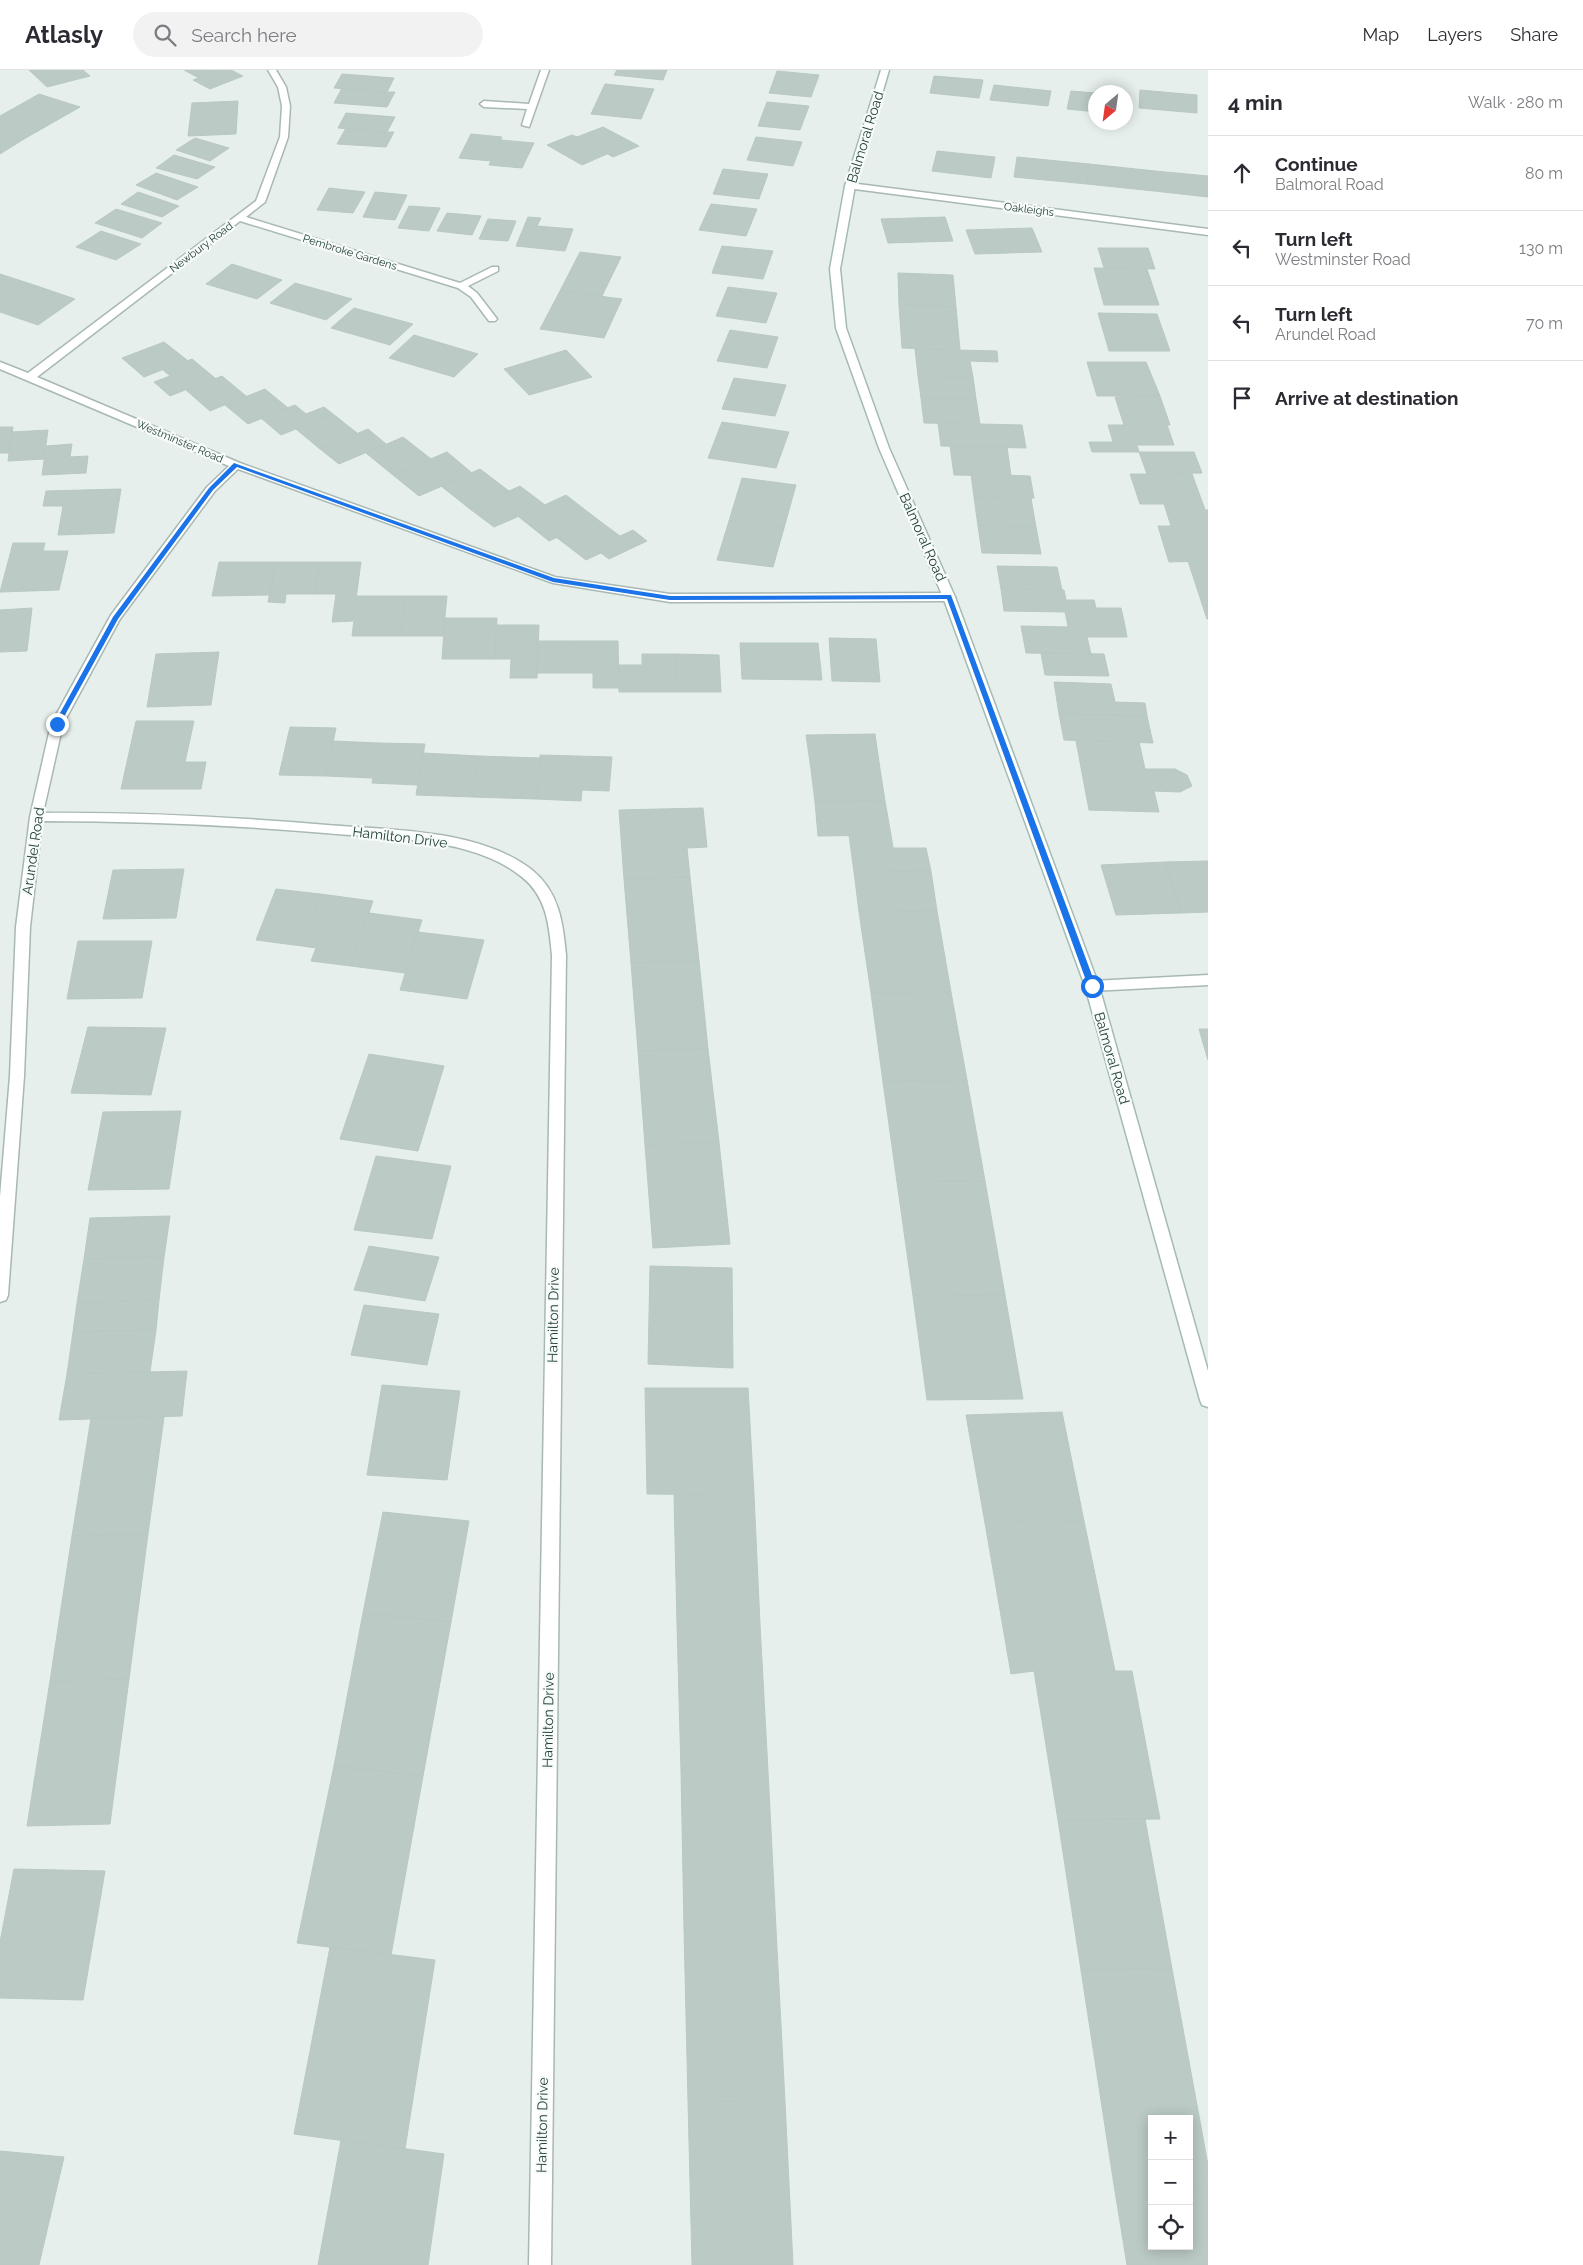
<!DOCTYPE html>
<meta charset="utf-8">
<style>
body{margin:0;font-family:Raleway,sans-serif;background:#f2f2f3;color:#2b2b33}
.controls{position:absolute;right:15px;bottom:15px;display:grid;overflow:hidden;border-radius:0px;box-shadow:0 2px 12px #0003}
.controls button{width:45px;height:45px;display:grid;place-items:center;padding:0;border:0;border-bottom:1px solid #e1e1e2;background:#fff;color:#2b2b33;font:25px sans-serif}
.compass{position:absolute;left:1088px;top:15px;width:45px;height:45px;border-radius:50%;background:#fff;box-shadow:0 2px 12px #0003;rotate:209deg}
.stop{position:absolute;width:15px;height:15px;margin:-11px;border:4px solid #1a73e8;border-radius:50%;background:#fff}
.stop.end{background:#1a73e8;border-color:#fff;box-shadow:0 1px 5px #0008}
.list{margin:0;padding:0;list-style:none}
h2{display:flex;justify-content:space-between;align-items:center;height:65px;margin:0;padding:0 20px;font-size:21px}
h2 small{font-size:16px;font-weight:400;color:#7c7c81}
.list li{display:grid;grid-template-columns:32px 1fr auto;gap:15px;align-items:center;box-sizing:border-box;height:75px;padding:0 20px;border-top:1px solid #e1e1e2}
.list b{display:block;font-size:19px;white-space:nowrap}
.list p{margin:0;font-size:16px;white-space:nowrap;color:#7c7c81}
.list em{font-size:16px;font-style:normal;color:#7c7c81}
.icon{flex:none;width:28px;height:28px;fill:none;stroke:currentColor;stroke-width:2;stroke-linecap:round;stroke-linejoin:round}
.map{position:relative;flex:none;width:1208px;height:2195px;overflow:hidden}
header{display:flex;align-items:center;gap:30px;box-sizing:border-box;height:70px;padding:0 25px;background:#fff;border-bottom:1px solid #e1e1e2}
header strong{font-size:24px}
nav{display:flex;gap:28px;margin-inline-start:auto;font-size:18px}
.search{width:350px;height:45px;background:#f2f2f3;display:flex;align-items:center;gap:12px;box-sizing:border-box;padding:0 18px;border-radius:28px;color:#7c7c81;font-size:19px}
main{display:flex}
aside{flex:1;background:#fff}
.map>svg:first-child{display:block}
.building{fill:#bbcac4;stroke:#b8c9c2}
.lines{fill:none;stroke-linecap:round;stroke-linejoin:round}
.street-casing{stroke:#a8b8b2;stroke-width:3}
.secondary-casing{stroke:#a4bbb3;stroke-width:3}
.street{fill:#fff;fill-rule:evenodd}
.secondary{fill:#fff;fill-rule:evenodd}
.route{fill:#1a73e8}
.labels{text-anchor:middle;stroke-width:4.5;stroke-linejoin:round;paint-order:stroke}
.far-street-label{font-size:11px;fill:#24423a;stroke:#f7fbf9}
.street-label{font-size:14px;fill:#24423a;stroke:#f7fbf9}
</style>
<header>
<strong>Atlasly</strong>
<div class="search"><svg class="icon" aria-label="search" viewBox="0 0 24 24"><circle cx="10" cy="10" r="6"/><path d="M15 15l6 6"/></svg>Search here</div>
<nav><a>Map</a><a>Layers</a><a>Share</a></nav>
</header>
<main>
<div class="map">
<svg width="1208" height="2195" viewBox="0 0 1208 2195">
<rect width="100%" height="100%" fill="#e6efeb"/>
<g class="building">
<path d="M29,0H83L90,6L47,17Z"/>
<path d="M184,0H219L199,8Z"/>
<path d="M219,0H231L243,6L210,19L193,10Z"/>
<path d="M617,0H667L663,10L614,5Z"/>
<path d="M777,1L819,5L811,27L769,23Z"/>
<path d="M342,4L394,8L387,22L334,18Z"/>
<path d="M934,6L983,10L979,28L930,23Z"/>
<path d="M605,14L654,19L641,49L591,44Z"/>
<path d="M994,15L1051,21L1048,36L990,30Z"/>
<path d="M342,18L387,22H395L387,37L334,33Z"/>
<path d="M1140,20L1197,25V43L1139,38Z"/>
<path d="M1071,21L1096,23V42L1067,39Z"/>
<path d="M39,24L80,37L24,69L0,62V46Z"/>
<path d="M238,31L236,64L188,66L192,33Z"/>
<path d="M767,32L809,36L800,60L758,56Z"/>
<path d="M346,43L395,47L387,62L338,58Z"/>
<path d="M603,57L639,76L613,87L577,67Z"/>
<path d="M346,58L387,62H394L386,77L337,74Z"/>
<path d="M0,62L24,69L0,84Z"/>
<path d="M471,64L502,67L491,91L459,88Z"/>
<path d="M572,65L577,67L607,84L582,95L547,75Z"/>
<path d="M756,67L802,72L793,96L747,90Z"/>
<path d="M195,68L229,78L210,91L176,80Z"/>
<path d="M501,70L534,73L522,98L489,95Z"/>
<path d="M937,81L995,87L991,108L932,101Z"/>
<path d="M174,85L215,97L197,109L156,98Z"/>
<path d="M1017,87L1089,94L1087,114L1014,107Z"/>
<path d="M1089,94L1155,101L1154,121L1087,114Z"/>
<path d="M723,99L768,104L759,129L713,124Z"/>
<path d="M1155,101L1208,106V127L1154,121Z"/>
<path d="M156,103L198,117L177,130L136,115Z"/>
<path d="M329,118L365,122L353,143L317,140Z"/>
<path d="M138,122L179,136L162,147L121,134Z"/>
<path d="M375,122L407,125L395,150L363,147Z"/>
<path d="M711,134L757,139L746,166L699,160Z"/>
<path d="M409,136L440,138L429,161L398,158Z"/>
<path d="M116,139L162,153L142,168L95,153Z"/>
<path d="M447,143L481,146L472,165L437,161Z"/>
<path d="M528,147L541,148L537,156L573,159L565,181L516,176Z"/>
<path d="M945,147L953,171L888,173L881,149Z"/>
<path d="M488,149L516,151L508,171L479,169Z"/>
<path d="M1032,158L1042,182L975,184L966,160Z"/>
<path d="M101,161L141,174L116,190L76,177Z"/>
<path d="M722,176L773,181L763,209L712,203Z"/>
<path d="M1098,178H1148L1155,199L1104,198Z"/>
<path d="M580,182L621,187L602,226L560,221Z"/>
<path d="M232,194L282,210L257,229L206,214Z"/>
<path d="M1094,198L1147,199L1159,235H1104Z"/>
<path d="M898,203L953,205L956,237L899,235Z"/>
<path d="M0,204L37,216L0,241Z"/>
<path d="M295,213L352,229L326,250L270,233Z"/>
<path d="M37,216L75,229L38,255L0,242Z"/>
<path d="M728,217L777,223L766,253L716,246Z"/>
<path d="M560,221L622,229L604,268L540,259Z"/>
<path d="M899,235L956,237L960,280L902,278Z"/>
<path d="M354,238L413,254L390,275L331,258Z"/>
<path d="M1098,243L1157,244L1170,281H1109Z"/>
<path d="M730,260L778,267L767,298L717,291Z"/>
<path d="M414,265L478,284L454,307L389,288Z"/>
<path d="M164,272L187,290L144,307L122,288Z"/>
<path d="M915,279L997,281L998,292L970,291L973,307L918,306Z"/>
<path d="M566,280L592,307L529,325L504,299Z"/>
<path d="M192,289L215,308L170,326L154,312L170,306L163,300Z"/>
<path d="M1087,292H1146L1160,326H1097Z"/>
<path d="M222,306L246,326L210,341L186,320Z"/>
<path d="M918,306L973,307L976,329L921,328Z"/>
<path d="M734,308L786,315L775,346L722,339Z"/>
<path d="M265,319L288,338L248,354L225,335Z"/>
<path d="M1160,326L1170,355H1124L1115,327Z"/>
<path d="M921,328L976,329L980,354L924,353Z"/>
<path d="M295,335L306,344L324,337L333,344L281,365L261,348Z"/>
<path d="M333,344L357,363L320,379L296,359Z"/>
<path d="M722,352L789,362L776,398L708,388Z"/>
<path d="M938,353L1022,355L1026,378L941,376Z"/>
<path d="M1108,355H1167L1174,375H1137L1139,382H1092L1089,372H1113Z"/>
<path d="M0,357H13L9,383H0Z"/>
<path d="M368,359L386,374L339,394L320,379Z"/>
<path d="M48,360L44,389L8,391L12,362Z"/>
<path d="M403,367L431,389L393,405L366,383Z"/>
<path d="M72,374L70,387L88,386L86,403L42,405L46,376Z"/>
<path d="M950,376L1007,377L1011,406L954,405Z"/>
<path d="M447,382L472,403L419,426L393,405Z"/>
<path d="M1139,382H1194L1202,403L1147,404Z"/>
<path d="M480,399L509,421L470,439L441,416Z"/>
<path d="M971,404L1030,406L1034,428L974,427Z"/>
<path d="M1130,404H1192L1203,434H1140Z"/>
<path d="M742,408L796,415L784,458L729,451Z"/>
<path d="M520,416L545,435L494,457L470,439Z"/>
<path d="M121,419L114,463L58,465L63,436H43L46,421Z"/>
<path d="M566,425L597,449L549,471L519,447Z"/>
<path d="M974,427L1031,428L1036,457L978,456Z"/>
<path d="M1164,434H1203L1205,440H1208V456H1171Z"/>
<path d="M597,449L620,466L633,460L647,471L609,489L601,483L586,490L556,467Z"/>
<path d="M729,451L784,458L773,497L717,490Z"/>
<path d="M978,456L1036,457L1041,484L982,483Z"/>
<path d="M1158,456H1208V491L1169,492Z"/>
<path d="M13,473H45L43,481H68L59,520L0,522Z"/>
<path d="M1188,491H1208V549H1207Z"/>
<path d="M219,492H276L270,525L212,526Z"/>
<path d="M276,492H320L315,524H286L285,533L268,532Z"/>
<path d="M320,492H361L353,551L332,552L336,524H315Z"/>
<path d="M997,496L1057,497L1062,520L1001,519Z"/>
<path d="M1001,519L1064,520L1066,530H1094L1096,538H1121L1124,551H1067L1065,542L1004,541Z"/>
<path d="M357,526H405L401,566H352Z"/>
<path d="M405,526H447L443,566H401Z"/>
<path d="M32,538L27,581L0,582V540Z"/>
<path d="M445,548H497L495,589H442Z"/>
<path d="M1067,551H1124L1127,567H1087L1091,584L1026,583L1021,556L1068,557Z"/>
<path d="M496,555H539L537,608H510L511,589H495Z"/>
<path d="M829,568L876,569L880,612L832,611Z"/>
<path d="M538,571H573V603H537Z"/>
<path d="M573,571H618L619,618H593V603H573Z"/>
<path d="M740,573H818L822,610L742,609Z"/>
<path d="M219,582L211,635L147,637L156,584Z"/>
<path d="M1041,583L1104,584L1109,606L1045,605Z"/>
<path d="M642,584H676L678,622H619L618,595H642Z"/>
<path d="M676,584L719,585L721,622H678Z"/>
<path d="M1054,612L1111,614L1115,632L1145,633L1147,646L1059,644Z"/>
<path d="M1059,644L1147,646L1153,673L1064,670Z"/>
<path d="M136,651H194L185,692H206L201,719H121Z"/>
<path d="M290,657L336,658L326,706L279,705Z"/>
<path d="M875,664L880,699H811L806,665Z"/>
<path d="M333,671L379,673L372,708L326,706Z"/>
<path d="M1076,671L1139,672L1145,699H1175L1187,705L1192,716L1180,722L1154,721L1159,742L1089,740Z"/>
<path d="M379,673L425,674L418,715L372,713Z"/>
<path d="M423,683L479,686L473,727L416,725Z"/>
<path d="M540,685L612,687L609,721L582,720L581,731L536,729Z"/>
<path d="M479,686L540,688L536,729L473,727Z"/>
<path d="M811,699H880L885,731L815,732Z"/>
<path d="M885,731L891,765L818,766L815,732Z"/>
<path d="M703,738L707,777L687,778L690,807L624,809L619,740Z"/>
<path d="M849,765H891L893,778H926L931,801L854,802Z"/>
<path d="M1208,791V842L1181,843L1165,792Z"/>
<path d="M1165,792L1181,843L1116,845L1101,795Z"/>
<path d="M184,799L176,848L103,849L113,800Z"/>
<path d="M931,801L937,841L859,842L854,802Z"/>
<path d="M690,807L699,891L631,893L624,809Z"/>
<path d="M276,819L320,824L302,876L256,870Z"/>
<path d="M320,824L373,831L351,896L311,891L316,878L302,876Z"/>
<path d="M937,841L951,922L871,923L859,842Z"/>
<path d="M369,843L422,850L405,903L351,896Z"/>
<path d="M418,862L484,870L467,929L400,920Z"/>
<path d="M78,871H152L142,928L67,929Z"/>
<path d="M699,891L708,979L638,981L631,893Z"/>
<path d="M951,922L967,1010L883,1012L871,923Z"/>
<path d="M88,957L166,958L151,1025L71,1023Z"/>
<path d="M1199,959H1208V990Z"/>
<path d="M708,979L719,1072L645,1075L638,981Z"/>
<path d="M369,984L444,996L418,1081L340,1069Z"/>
<path d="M967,1010L985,1111L897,1112L883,1012Z"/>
<path d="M181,1041L169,1119L88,1120L103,1042Z"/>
<path d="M719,1072L730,1174L653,1178L645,1075Z"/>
<path d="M376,1086L451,1096L432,1169L354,1160Z"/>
<path d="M985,1111L1005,1225L913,1226L897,1112Z"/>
<path d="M170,1146L164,1187L84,1189L90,1148Z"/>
<path d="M369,1176L439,1187L425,1231L354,1220Z"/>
<path d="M164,1187L159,1230L77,1233L84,1189Z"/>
<path d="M650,1196L732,1198L733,1298L648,1294Z"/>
<path d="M1005,1225L1023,1329L927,1330L913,1226Z"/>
<path d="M159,1230L156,1260L73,1262L77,1233Z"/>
<path d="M364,1235L439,1244L427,1295L351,1285Z"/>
<path d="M156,1260L150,1302L67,1304L73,1262Z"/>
<path d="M187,1301L182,1346L59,1350L67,1304Z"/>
<path d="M382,1315L460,1321L447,1410L367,1405Z"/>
<path d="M645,1318H748L754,1425L647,1424Z"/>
<path d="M1062,1342L1084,1451L985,1453L966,1345Z"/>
<path d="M164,1347L148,1464L72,1466L91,1348Z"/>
<path d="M674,1425H754L760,1554H677Z"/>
<path d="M383,1442L469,1451L451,1552L363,1543Z"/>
<path d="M1084,1451L1115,1601H1034L1011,1604L985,1453Z"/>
<path d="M148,1464L129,1609L50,1611L72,1466Z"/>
<path d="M363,1543L451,1552L423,1706L334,1696Z"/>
<path d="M677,1554H760L768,1701H681Z"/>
<path d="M1034,1601H1132L1160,1749L1058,1750Z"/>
<path d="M129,1609L110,1754L27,1756L50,1611Z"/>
<path d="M334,1696L423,1706L391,1885L297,1873Z"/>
<path d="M681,1701H768L776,1859H684Z"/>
<path d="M1145,1749L1172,1899L1081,1900L1058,1750Z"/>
<path d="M14,1799L105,1801L83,1930L0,1928V1872Z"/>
<path d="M684,1859H776L785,2032L688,2031Z"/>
<path d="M330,1877L435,1890L405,2079L294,2064Z"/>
<path d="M1172,1899L1208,2095V2114L1189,2115V2049H1152V2115H1114L1081,1900Z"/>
<path d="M688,2031L785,2032L793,2195H692Z"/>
<path d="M341,2070L444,2084L428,2195H318Z"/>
<path d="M0,2081L64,2087L39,2195H0Z"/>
<path d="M1208,2114V2195H1127L1114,2115H1152V2176H1189V2115Z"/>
</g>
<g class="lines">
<defs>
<g id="street">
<path d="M268,0H276L286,17L290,36L288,67L265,132L246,147L460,213L492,197H498V201L468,216L477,223L497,249L495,251H489L471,227L458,218L240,151L37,307L240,393L555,507L670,524L949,523L955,527L949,531L670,532L553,513L238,399L215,421L120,549L63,654L43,743C138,742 233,747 327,755C390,760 480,759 532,800C559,822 563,852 566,885L551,2195H529L552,885C549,855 547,827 522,807C472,766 386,769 325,763C231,755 137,751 42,751L30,857L24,1006L8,1225L6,1230L0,1232V1127L10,1006L16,857L30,747L51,654L111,545L207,417L229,396L0,299V292L28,303L256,131L280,67L282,36L278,17Z"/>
<path d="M541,0H549L529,57L522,55L527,39L484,37L480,34L484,31L529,34Z"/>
<path d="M850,113L1208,159V165L847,118L845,116Z"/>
<path d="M1208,905V915L1092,921L1087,920L1085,916L1087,912L1092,911Z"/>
</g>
<path id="secondary" d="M881,0H889L855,116L840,199L846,258L889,378L955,527L1099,916L1208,1301V1337L1202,1335L1200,1330L1085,916L943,527L879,378L836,258L830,199L845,116Z"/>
</defs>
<use href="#street" class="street-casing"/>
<use href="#secondary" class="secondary-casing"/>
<use href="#street" class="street"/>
<use href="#secondary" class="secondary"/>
</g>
<path class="route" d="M234,393L554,508L670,526L951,525L1096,916L1095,917L1088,916L947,529L670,530L553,512L237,397L213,420L118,549L60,654L55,656L54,654L113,547L209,418Z"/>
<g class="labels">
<g class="far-street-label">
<text transform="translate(1029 139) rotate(7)" y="4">Oakleighs</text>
<text transform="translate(201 177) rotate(-37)" y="4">Newbury Road</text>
<text transform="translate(350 182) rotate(17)" y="4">Pembroke Gardens</text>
<text transform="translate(180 371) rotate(23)" y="4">Westminster Road</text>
</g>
<g class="street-label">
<text transform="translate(865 67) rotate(-73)" y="5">Balmoral Road</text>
<text transform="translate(923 467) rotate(66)" y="5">Balmoral Road</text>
<text transform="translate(400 767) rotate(7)" y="5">Hamilton Drive</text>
<text transform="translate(33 781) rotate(-82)" y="5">Arundel Road</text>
<text transform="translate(1112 988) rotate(74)" y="5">Balmoral Road</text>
<text transform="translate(553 1245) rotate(-89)" y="5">Hamilton Drive</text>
<text transform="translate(548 1650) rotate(-89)" y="5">Hamilton Drive</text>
<text transform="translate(542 2055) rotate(-89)" y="5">Hamilton Drive</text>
</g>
</g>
</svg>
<div class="controls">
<button>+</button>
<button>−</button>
<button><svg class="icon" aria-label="locate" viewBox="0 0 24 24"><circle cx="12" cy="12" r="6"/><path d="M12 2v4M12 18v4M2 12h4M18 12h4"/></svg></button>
</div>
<svg class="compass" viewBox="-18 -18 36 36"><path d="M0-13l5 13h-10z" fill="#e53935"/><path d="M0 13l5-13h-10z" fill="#7c7c81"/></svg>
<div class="stop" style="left:1092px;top:916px"></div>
<div class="stop end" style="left:57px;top:654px"></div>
</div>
<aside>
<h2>4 min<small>Walk · 280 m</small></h2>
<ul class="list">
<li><svg class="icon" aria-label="ahead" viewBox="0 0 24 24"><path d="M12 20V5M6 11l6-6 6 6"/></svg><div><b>Continue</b><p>Balmoral Road</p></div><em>80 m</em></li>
<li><svg class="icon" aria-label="left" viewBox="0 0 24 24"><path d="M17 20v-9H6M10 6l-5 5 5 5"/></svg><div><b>Turn left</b><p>Westminster Road</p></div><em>130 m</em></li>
<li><svg class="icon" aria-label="left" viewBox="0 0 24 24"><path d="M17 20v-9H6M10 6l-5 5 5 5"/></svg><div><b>Turn left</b><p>Arundel Road</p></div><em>70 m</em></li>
<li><svg class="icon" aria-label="arrive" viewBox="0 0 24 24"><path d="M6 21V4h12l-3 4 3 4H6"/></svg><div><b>Arrive at destination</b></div></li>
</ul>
</aside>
</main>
